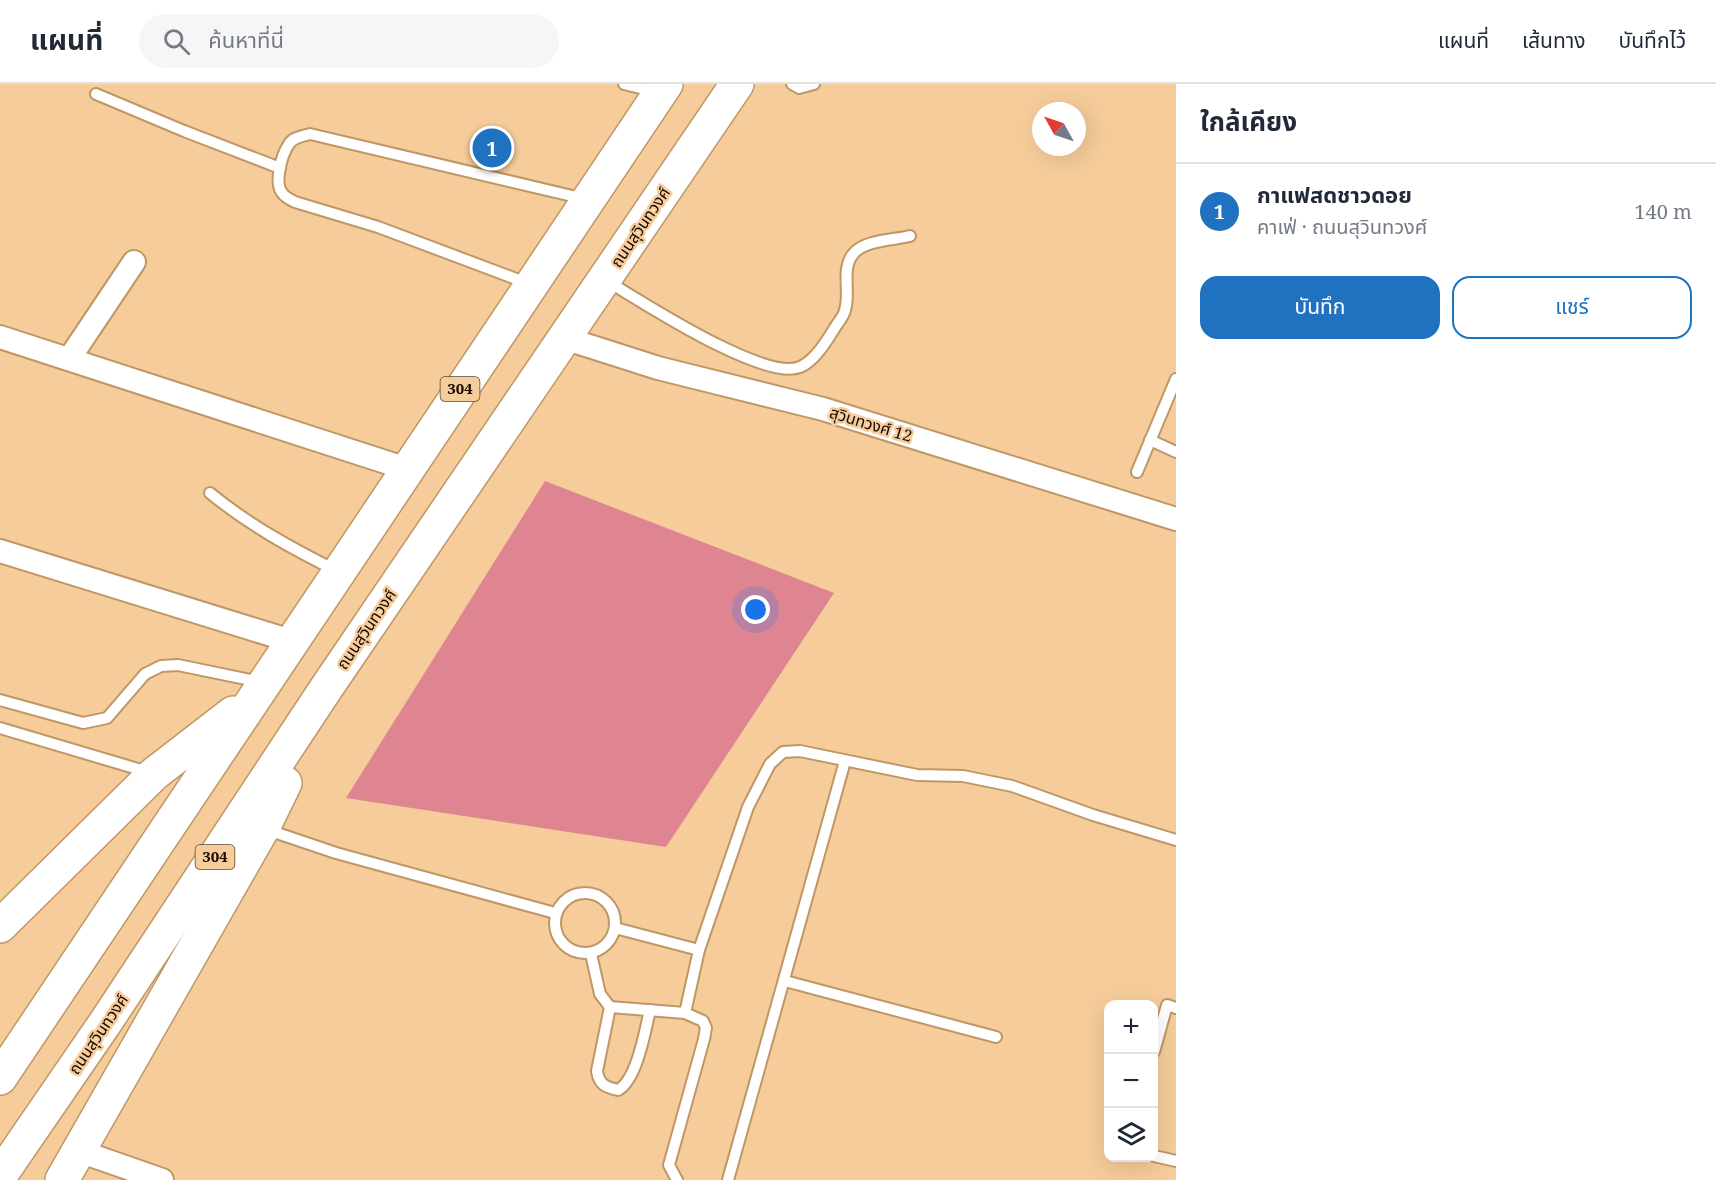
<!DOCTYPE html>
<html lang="th">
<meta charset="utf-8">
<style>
body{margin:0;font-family:"Noto Serif","Noto Sans Thai",serif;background:#f6f6f7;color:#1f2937}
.controls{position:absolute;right:18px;bottom:18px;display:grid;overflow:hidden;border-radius:12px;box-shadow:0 6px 24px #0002}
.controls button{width:54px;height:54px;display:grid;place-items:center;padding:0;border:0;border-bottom:2px solid #e0e1e3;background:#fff;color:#1f2937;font:30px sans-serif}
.compass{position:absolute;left:1032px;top:18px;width:54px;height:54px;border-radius:50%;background:#fff;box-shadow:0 6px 24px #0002;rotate:310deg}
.you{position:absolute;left:756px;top:526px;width:21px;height:21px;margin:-15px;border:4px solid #fff;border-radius:50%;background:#1a73e8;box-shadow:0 0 0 9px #1a73e833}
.badge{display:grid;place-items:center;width:39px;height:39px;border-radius:50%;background:#1e72c0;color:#fff;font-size:20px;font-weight:700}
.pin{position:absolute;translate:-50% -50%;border:3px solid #fff;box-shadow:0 2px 6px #0006}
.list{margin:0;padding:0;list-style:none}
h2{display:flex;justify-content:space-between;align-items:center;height:78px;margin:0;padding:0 24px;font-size:26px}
h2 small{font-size:20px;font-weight:400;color:#747a83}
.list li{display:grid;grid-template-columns:39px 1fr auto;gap:18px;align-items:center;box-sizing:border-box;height:96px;padding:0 24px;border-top:2px solid #e0e1e3}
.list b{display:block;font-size:22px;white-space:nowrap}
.list p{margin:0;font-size:20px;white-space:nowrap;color:#747a83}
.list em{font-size:20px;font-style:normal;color:#747a83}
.actions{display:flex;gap:12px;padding:18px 24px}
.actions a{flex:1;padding:14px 0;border:2px solid #1e72c0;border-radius:18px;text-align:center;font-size:21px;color:#1e72c0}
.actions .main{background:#1e72c0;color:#fff}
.icon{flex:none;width:33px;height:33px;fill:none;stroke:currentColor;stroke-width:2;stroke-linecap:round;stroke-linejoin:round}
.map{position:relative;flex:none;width:1176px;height:1096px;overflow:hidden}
header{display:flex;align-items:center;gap:36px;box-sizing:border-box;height:84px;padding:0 30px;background:#fff;border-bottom:2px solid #e0e1e3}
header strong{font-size:28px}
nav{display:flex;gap:33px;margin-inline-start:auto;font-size:21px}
.search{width:420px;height:54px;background:#f6f6f7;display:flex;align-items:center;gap:15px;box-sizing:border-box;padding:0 21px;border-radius:33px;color:#747a83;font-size:22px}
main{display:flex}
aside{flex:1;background:#fff}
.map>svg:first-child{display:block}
.green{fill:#de8591}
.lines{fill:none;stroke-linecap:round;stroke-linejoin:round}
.service-casing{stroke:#bf9766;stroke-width:14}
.minor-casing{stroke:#bf9766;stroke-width:26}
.trunk-casing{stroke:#bf9766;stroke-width:36}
.service{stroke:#fff;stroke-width:10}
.minor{stroke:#fff;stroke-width:22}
.trunk{stroke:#fff;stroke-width:33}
.labels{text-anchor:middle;stroke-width:5;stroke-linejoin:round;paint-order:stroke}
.shield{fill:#f6cc9a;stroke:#59432e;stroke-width:1.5}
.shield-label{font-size:15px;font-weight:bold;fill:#160800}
.street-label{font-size:16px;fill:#160800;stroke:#f6cc9a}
</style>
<header>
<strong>แผนที่</strong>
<div class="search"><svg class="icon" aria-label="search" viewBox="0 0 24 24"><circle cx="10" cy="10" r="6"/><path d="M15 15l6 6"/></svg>ค้นหาที่นี่</div>
<nav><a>แผนที่</a><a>เส้นทาง</a><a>บันทึกไว้</a></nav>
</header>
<main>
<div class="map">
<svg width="1176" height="1096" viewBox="0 0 1176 1096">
<rect width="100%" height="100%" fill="#f6cc9a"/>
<path class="green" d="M545,397L834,509L666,763L346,714Z"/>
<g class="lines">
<defs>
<g id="service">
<path d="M624,0L656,8"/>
<path d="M792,0L799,4L814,0"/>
<path d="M96,10L184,47L280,84"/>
<path d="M607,197C641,217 764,298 800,283C815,277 828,255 836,242C839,237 844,232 845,226C851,208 840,184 854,169C865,156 894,156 910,152"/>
<path d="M527,199L378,143L295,118C291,116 285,113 283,110C273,100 282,70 289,60C293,53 303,52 310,50L585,115"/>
<path d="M1150,356L1176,368"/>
<path d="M1137,388L1176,295"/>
<path d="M210,409C249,441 291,464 337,487"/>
<path d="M0,616L83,639L107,634L145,590L161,582L178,581L260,598"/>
<path d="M0,644L148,688"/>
<path d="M265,745L336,769L555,829"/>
<circle cx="585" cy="839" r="30"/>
<path d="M615,844L699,866L748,723L770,680L783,668L800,667L917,691L963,692L1012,702L1093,731L1176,756"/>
<path d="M591,870L600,910L610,923L685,929L703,937L706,944L704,955L669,1081L677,1096"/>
<path d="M785,897L996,953"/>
<path d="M610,923L597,987C599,1001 606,1003 618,1006C637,996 645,947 650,926"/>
<path d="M685,929L699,866"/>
<path d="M1154,968L1167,921L1176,924"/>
<path d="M1154,1072L1176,1077"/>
<path d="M728,1096L845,677"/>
</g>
<g id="minor">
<path d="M0,253L407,385"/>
<path d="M564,254L658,284L823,325L1176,435"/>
<path d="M69,275L134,178"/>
<path d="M0,467L291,557"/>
<path d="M79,1067L162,1096"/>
</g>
<g id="trunk">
<path d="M0,842L154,690L233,629"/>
<path d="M0,994L666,0"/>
<path d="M0,1092L105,939L325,606L737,0"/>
<path d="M62,1096L263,744L285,699"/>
</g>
</defs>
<use href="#service" class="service-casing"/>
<use href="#minor" class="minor-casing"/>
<use href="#trunk" class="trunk-casing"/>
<use href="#service" class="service"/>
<use href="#minor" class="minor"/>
<use href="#trunk" class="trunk"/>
</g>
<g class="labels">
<g class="shield">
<rect x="440.5" y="293" width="39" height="24" rx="4.5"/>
<rect x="195.5" y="761" width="39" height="24" rx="4.5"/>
</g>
<g class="shield-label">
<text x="460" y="310">304</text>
<text x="215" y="778">304</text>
</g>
<g class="street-label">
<text transform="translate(640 143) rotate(-56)" y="6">ถนนสุวินทวงศ์</text>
<text transform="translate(871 340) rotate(17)" y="6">สุวินทวงศ์ 12</text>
<text transform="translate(366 545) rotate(-56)" y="6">ถนนสุวินทวงศ์</text>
<text transform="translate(98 950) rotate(-56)" y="6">ถนนสุวินทวงศ์</text>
</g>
</g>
</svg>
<div class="controls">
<button>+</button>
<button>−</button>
<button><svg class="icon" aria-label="layers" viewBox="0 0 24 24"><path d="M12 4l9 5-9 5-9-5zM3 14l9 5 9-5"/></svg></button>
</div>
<svg class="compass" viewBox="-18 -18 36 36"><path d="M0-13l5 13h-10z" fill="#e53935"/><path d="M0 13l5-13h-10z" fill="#747a83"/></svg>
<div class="you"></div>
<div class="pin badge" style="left:492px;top:64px">1</div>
</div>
<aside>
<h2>ใกล้เคียง<small></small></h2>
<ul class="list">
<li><span class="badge">1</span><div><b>กาแฟสดชาวดอย</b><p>คาเฟ่ · ถนนสุวินทวงศ์</p></div><em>140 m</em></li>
</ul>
<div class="actions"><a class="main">บันทึก</a><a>แชร์</a></div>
</aside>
</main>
